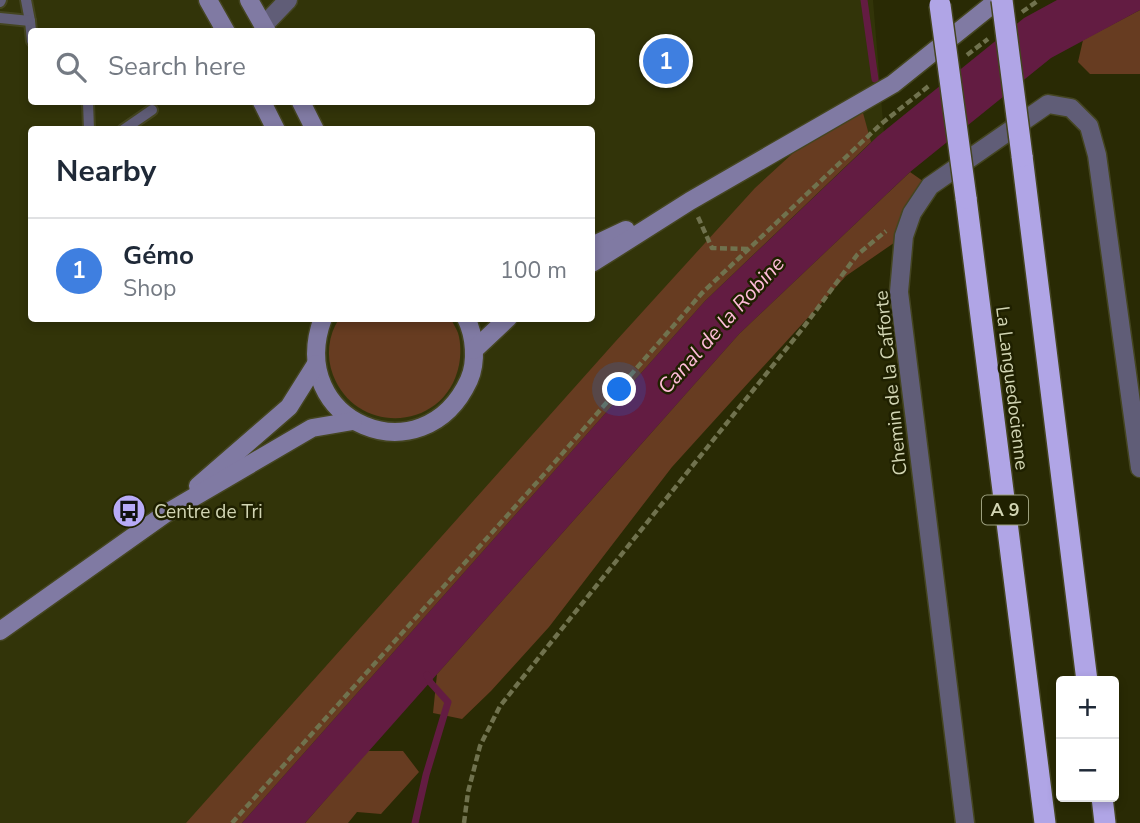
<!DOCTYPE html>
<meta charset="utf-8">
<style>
body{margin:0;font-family:"Nunito Sans",sans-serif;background:#f2f2f3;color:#1f2937}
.controls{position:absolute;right:21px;bottom:21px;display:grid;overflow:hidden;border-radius:7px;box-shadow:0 4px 10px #0003}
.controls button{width:63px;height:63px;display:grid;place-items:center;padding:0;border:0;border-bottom:2px solid #e0e1e3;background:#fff;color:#1f2937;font:35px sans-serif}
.you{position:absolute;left:620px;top:390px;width:24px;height:24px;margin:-18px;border:5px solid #fff;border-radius:50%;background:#1a73e8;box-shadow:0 0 0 10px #1a73e833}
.badge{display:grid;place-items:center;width:46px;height:46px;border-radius:50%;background:#ea580c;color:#fff;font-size:23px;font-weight:700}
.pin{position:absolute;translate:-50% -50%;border:4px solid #fff;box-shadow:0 2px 7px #0006}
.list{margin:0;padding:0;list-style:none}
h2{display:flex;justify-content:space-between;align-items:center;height:91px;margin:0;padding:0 28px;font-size:30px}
h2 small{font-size:23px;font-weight:400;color:#747a83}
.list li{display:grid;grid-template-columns:46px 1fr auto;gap:21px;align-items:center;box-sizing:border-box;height:105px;padding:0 28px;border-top:2px solid #e0e1e3}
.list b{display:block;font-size:26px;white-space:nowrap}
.list p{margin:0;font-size:23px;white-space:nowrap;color:#747a83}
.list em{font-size:23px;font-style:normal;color:#747a83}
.icon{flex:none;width:38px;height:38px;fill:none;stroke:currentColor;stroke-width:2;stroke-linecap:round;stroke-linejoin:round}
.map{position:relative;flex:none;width:1140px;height:823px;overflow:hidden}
.search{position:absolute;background:#fff;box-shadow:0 4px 10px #0003;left:28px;top:28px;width:567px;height:77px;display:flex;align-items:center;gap:18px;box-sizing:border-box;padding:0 24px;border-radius:7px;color:#747a83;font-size:26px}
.panel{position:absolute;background:#fff;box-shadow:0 4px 10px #0003;left:28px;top:126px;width:567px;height:196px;border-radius:7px}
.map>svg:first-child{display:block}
.built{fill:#323409;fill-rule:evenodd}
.green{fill:#673c21}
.water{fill:#631c42}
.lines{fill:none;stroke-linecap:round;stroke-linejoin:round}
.stream{stroke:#631c42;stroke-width:7}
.lane-casing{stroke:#444520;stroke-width:14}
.street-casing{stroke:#444520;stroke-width:21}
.secondary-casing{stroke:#444520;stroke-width:21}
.highway-casing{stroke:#444520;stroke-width:24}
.path{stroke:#70724e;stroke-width:4.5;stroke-dasharray:7 3.5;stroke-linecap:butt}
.lane{stroke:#605d77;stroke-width:10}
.street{stroke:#605d77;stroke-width:18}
.secondary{stroke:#807aa3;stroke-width:18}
.highway{stroke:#b0a5e6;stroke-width:21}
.highway-bridge-casing{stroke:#444520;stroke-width:24;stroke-linecap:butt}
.highway-bridge{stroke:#b0a5e6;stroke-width:21}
.labels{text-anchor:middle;stroke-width:5;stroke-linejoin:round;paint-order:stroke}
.shield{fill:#1f2000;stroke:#9c9f7d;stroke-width:2}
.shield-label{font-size:18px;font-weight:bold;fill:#d2d5b3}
.street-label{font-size:19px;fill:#d2d5b3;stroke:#1f2000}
.poi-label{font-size:19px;fill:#d2d5b3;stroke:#1f2000;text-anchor:start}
.water-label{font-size:21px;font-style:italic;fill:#ffbcd9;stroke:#1f2000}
</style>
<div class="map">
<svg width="1140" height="823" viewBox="0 0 1140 823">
<rect width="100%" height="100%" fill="#292a04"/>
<path class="built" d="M0,0H873L889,195L259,823H0ZM32,32H592V102H32ZM32,130H592V318H32Z"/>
<g class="green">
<path d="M1140,10V74H1090L1078,62L1083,40Z"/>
<path d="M860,102L871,142L705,301L242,823H186L615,342L755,188L829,120Z"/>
<path d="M910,172L930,186L904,236L846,276L750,381L672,467L549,627L491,691L462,719L433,713L437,674L739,334Z"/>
<path d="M339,319H451C453,323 456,328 458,333C461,343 461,355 459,365C446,431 357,437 333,375C326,357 328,335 339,319Z"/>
<path d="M368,751H403L419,772L381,814L357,812L348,823H305Z"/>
</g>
<path class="water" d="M1057,0H1140V10L1051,58L910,172L739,334L305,823H242L705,301L878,136L1024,18Z"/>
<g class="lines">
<g class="stream">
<path d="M864,0L875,79"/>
<path d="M415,823L426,775L448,702L430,682L427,675"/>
</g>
<defs>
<g id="lane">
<path d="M26,0L30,21L32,41"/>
<path d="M0,2L1,0"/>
<path d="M0,18L30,21"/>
<path d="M88,102L89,130"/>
<path d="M123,130L152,110"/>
</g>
<g id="street">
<path d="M264,25L288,0"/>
<path d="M965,823L899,292L904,236L912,213L930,186L1048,104L1071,108L1089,126L1097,155L1140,468"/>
</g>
<g id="secondary">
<path d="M208,0L226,32"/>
<path d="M249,0L267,32"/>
<path d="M262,102L276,130"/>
<path d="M301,102L315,130"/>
<path d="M592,246L626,230"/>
<path d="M592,263L690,201L893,84L998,0"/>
<path d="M323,318C284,422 423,480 469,380C477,362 475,336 466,318"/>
<path d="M474,350L508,318"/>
<path d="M198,486L289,407L316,364"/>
<path d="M0,631L165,514L312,428L353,421"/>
</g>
<g id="highway">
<path d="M1022,156L1087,681"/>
<path d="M966,198L1045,823"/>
<path d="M1102,797L1105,823"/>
</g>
</defs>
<use href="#lane" class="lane-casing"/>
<use href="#street" class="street-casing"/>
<use href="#secondary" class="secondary-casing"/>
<use href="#highway" class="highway-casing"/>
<g class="path">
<path d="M1022,12L1039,0"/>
<path d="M967,55L988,39"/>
<path d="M698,217L712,248L748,249"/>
<path d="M232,823L548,470L702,293L881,124L930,85"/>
<path d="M464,823L468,792L480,746L500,706L803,328L857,255L886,231"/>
</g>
<use href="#lane" class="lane"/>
<use href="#street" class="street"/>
<use href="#secondary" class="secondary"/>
<use href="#highway" class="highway"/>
<defs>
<g id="highway-bridge">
<path d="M1002,0L1022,156"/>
<path d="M940,5L966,198"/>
</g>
</defs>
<use href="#highway-bridge" class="highway-bridge-casing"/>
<use href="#highway-bridge" class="highway-bridge"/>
</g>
<defs>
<symbol id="bus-disc" viewBox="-11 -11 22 22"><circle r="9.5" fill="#b8abf7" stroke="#1f2000"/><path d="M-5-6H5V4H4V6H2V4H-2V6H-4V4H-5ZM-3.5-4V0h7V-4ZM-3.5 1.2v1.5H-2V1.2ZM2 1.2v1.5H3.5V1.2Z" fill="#111"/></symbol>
</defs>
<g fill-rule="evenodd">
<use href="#bus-disc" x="110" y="492" width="38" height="38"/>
</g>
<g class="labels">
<rect class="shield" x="982" y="495.5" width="46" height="29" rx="5"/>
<g class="shield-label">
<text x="1005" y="516">A 9</text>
</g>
<g class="street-label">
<text transform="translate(890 383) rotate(-96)" y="7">Chemin de la Cafforte</text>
<text transform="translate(1013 388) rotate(83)" y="7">La Languedocienne</text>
</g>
<g class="poi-label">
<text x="154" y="518">Centre de Tri</text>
</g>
<g class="water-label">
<text transform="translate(721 325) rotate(-48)" y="7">Canal de la Robine</text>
</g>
</g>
</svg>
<div class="controls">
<button>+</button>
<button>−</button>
</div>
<div class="you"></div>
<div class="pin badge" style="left:666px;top:61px;background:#3f7fe0">1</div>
<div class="search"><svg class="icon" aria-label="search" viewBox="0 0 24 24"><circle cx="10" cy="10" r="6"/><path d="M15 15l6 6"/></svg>Search here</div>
<section class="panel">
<h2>Nearby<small></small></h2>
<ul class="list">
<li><span class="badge" style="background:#3f7fe0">1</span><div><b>Gémo</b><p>Shop</p></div><em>100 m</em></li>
</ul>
</section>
</div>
